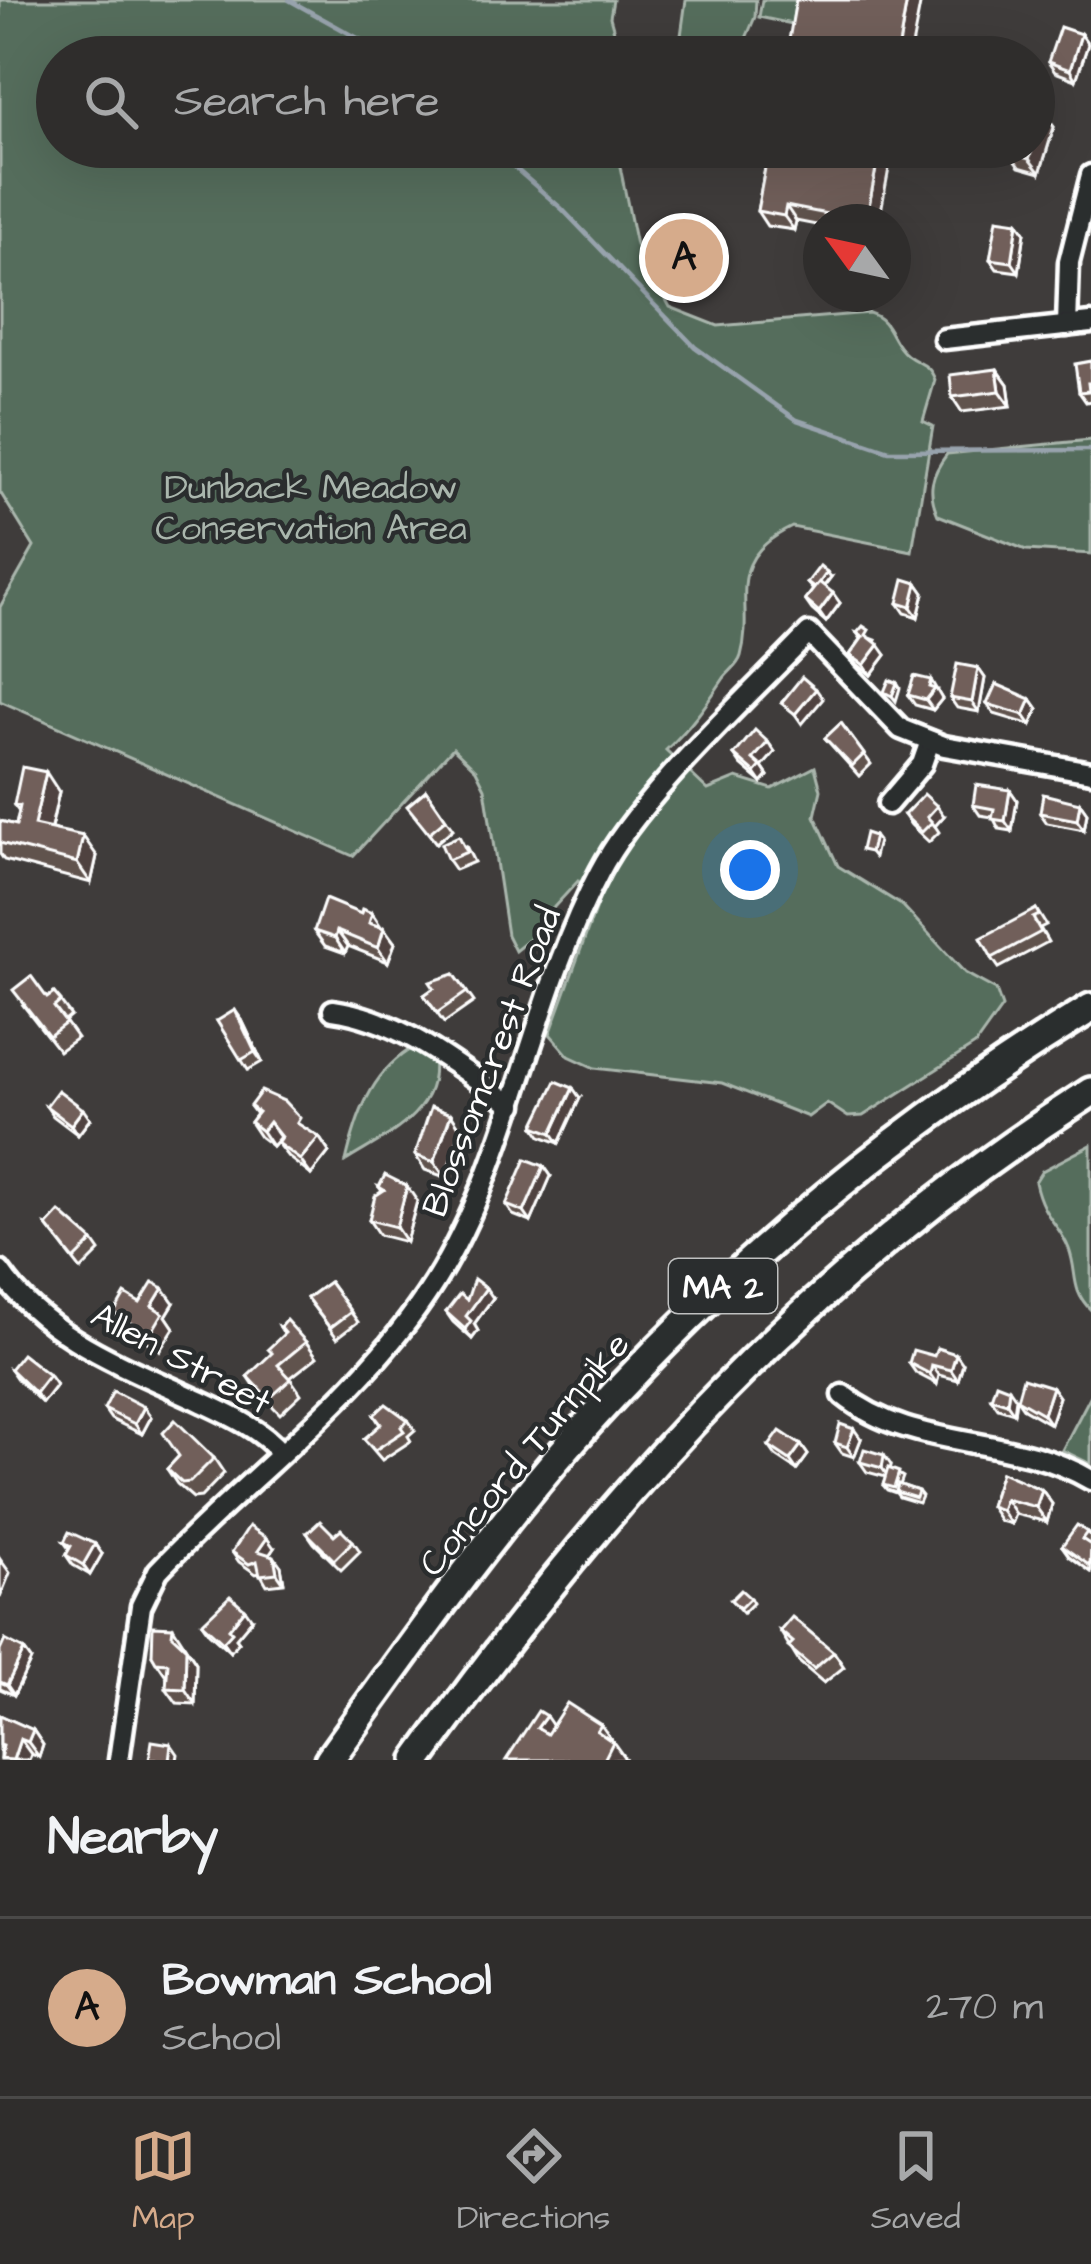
<!DOCTYPE html>
<style>
body{margin:0;font-family:"Architects Daughter",sans-serif;background:#373534;color:#f1f3f6}
.compass{position:absolute;left:803px;top:204px;width:108px;height:108px;border-radius:50%;background:#2f2d2c;box-shadow:0 12px 48px #0002;rotate:303deg}
.you{position:absolute;left:750px;top:870px;width:42px;height:42px;margin:-30px;border:9px solid #fff;border-radius:50%;background:#1a73e8;box-shadow:0 0 0 18px #1a73e833}
.badge{display:grid;place-items:center;width:78px;height:78px;border-radius:50%;background:#d6ab8b;color:#111;font-size:39px;font-weight:700}
.pin{position:absolute;translate:-50% -50%;border:6px solid #fff;box-shadow:0 3px 12px #0006}
.list{margin:0;padding:0;list-style:none}
h2{display:flex;justify-content:space-between;align-items:center;height:156px;margin:0;padding:0 48px;font-size:51px}
h2 small{font-size:39px;font-weight:400;color:#a7a8a9}
.list li{display:grid;grid-template-columns:78px 1fr auto;gap:36px;align-items:center;box-sizing:border-box;height:180px;padding:0 48px;border-top:3px solid #4a4948}
.list b{display:block;font-size:45px;white-space:nowrap}
.list p{margin:0;font-size:39px;white-space:nowrap;color:#a7a8a9}
.list em{font-size:39px;font-style:normal;color:#a7a8a9}
.icon{flex:none;width:66px;height:66px;fill:none;stroke:currentColor;stroke-width:2;stroke-linecap:round;stroke-linejoin:round}
.map{position:relative;flex:none;width:1091px;height:1760px;overflow:hidden}
.search{position:absolute;background:#2f2d2c;box-shadow:0 12px 48px #0002;left:36px;right:36px;top:36px;height:132px;display:flex;align-items:center;gap:30px;box-sizing:border-box;padding:0 42px;border-radius:66px;color:#a7a8a9;font-size:45px}
.sheet{height:336px;background:#2f2d2c}
nav{display:flex;justify-content:space-around;align-items:center;box-sizing:border-box;height:168px;border-top:3px solid #4a4948;background:#2f2d2c;font-size:33px;color:#a7a8a9}
nav a{display:grid;justify-items:center;gap:6px}
nav .on{color:#d6ab8b}
.map>svg:first-child{display:block}
.green{fill:#546d5b;stroke:#aab6ad;stroke-width:3}
.lines{fill:none;stroke-linecap:round;stroke-linejoin:round}
.stream{stroke:#98a3ad;stroke-width:4.5}
.minor-casing{stroke:#fff;stroke-width:27}
.highway-casing{stroke:#fff;stroke-width:36}
.minor{stroke:#2a2d2e;stroke-width:18}
.highway{stroke:#2a2d2e;stroke-width:27}
.wall{fill:#61524d;stroke:#fff;stroke-width:3}
.shaded-wall{fill:#4f423f;stroke:#fff;stroke-width:3}
.building{fill:#715f5a;stroke:#fff;stroke-width:3}
.labels{text-anchor:middle;stroke-width:9;stroke-linejoin:round;paint-order:stroke}
.shield{fill:#2a2d2e;stroke:#bfc0c0;stroke-width:3}
.shield-label{font-size:33px;font-weight:bold;fill:#fff}
.park-label{font-size:36px;fill:#aab6ad;stroke:#2a2d2e}
.street-label{font-size:36px;fill:#fff;stroke:#2a2d2e}
</style>
<div class="map">
<svg width="1091" height="1760" viewBox="0 0 1091 1760">
<rect width="100%" height="100%" fill="#3f3c3b"/>
<filter id="ink" filterUnits="userSpaceOnUse"><feTurbulence type="fractalNoise" baseFrequency=".00833" numOctaves="2"/><feDisplacementMap in="SourceGraphic" scale="24" xChannelSelector="R" yChannelSelector="G"/><feConvolveMatrix kernelMatrix="1 2 1 2 8 2 1 2 1" color-interpolation-filters="sRGB"/></filter>
<g filter="url(#ink)">
<g class="green">
<path d="M0,0H613L610,17L621,57H57V147H616L636,245L670,307L718,326L869,313C892,320 889,341 907,355C920,365 929,363 935,380L923,421L933,426L912,551L792,527C720,562 756,602 741,656C738,666 730,670 724,678C706,705 691,727 666,750L708,790L737,778L772,789L815,767L821,790L815,816L838,866L903,906L965,973L996,990L1002,1007L975,1045L863,1116L848,1117L827,1103L808,1117L722,1083L595,1068L569,1056L550,1034L599,899L578,881L543,919L540,931L515,951L507,935L485,788L476,770L453,748L353,856L0,701V607L34,547L0,492Z"/>
<path d="M686,0H756L755,17L738,57H678Z"/>
<path d="M762,0H796L792,24L759,17Z"/>
<path d="M1091,440V554L1026,550L938,515C927,491 931,475 947,454Z"/>
<path d="M409,1050L433,1059C441,1114 382,1138 346,1161C356,1118 370,1075 409,1050Z"/>
<path d="M1091,1145V1310C1070,1290 1078,1273 1069,1249C1059,1223 1043,1219 1035,1182L1042,1171Z"/>
<path d="M1091,1395V1464L1062,1450Z"/>
</g>
<g class="lines">
<g class="stream">
<path d="M289,0L392,57"/>
<path d="M491,147L562,209L695,347L797,420L889,451L1091,450"/>
</g>
<defs>
<g id="minor">
<path d="M1067,326L1069,262L1091,175"/>
<path d="M944,339L1091,323"/>
<path d="M888,804L922,764L930,741"/>
<path d="M333,1010C403,1020 456,1066 513,1105"/>
<path d="M0,1271C47,1340 130,1368 202,1402C230,1415 261,1429 281,1453"/>
<path d="M843,1395C913,1452 1013,1433 1091,1480"/>
<path d="M119,1760L141,1606L158,1571C248,1476 364,1395 434,1283C513,1156 530,1003 600,871C639,796 748,697 809,633L901,729L944,746L1091,772"/>
</g>
<g id="highway">
<path d="M329,1760C407,1651 485,1541 573,1440C723,1270 898,1126 1091,1008"/>
<path d="M418,1760C613,1489 807,1273 1091,1092"/>
</g>
</defs>
<use href="#minor" class="minor-casing"/>
<use href="#highway" class="highway-casing"/>
<use href="#minor" class="minor"/>
<use href="#highway" class="highway"/>
</g>
<g class="wall">
<path d="M1081,34L1088,44L1076,80L1055,72L1048,62Z"/>
<path d="M1043,112L1054,127L1040,173L1019,167L1008,152Z"/>
<path d="M769,147L879,222H821V226L796,221L794,230L767,226L757,211Z"/>
<path d="M1018,222L1025,232L1019,272L997,269L990,259Z"/>
<path d="M1091,361V401L1086,402L1079,392Z"/>
<path d="M997,369L1008,384L1011,406L962,412L952,397Z"/>
<path d="M831,577L824,586L840,603L826,622L812,610L805,600L813,590L807,583Z"/>
<path d="M917,583L924,593L918,617L905,613L898,603Z"/>
<path d="M857,633L876,640L875,642L886,655L871,675L857,664L850,655L861,639Z"/>
<path d="M978,668L985,678L979,712L957,708L950,698Z"/>
<path d="M938,690V693L942,699L933,710L915,705L908,695Z"/>
<path d="M1031,699L1038,709L1031,725L994,714L987,704Z"/>
<path d="M841,723L871,764L859,776L825,738Z"/>
<path d="M768,742L775,752L762,767L768,776L762,783L741,765L734,755Z"/>
<path d="M426,790L453,829L436,843L414,815Z"/>
<path d="M1010,790L1017,800L1012,831L999,829L993,817L980,815L973,805Z"/>
<path d="M59,792L51,829L97,856L91,883L4,860L0,854V821L16,825L19,812L14,805Z"/>
<path d="M1080,803L1087,813L1084,830L1047,823L1040,813Z"/>
<path d="M904,815L944,816L935,826L939,832L929,842L911,825Z"/>
<path d="M466,846L474,862L455,870L448,860Z"/>
<path d="M1036,909L1046,925L1040,928L1048,942L999,968L992,958Z"/>
<path d="M382,928L395,943L388,962L348,946L345,953L325,946L314,931Z"/>
<path d="M454,974L474,1002L444,1023L424,995Z"/>
<path d="M54,993L71,1016L65,1021L77,1038L59,1051L23,1005L47,998Z"/>
<path d="M242,1020L262,1062L248,1070L217,1021Z"/>
<path d="M580,1098L559,1143L541,1136L534,1126Z"/>
<path d="M46,1106L90,1119L78,1135L53,1116Z"/>
<path d="M250,1106L319,1137L329,1152L311,1175L288,1157L277,1143L280,1137L272,1146L260,1137L250,1122L256,1114Z"/>
<path d="M451,1114L461,1129L445,1177L425,1170L415,1155Z"/>
<path d="M544,1166L551,1176L531,1222L513,1215L506,1205Z"/>
<path d="M379,1187L417,1201L406,1242L379,1235L369,1220L382,1191Z"/>
<path d="M47,1226L93,1241L100,1251L81,1270Z"/>
<path d="M329,1282L358,1322L337,1338L307,1298Z"/>
<path d="M493,1298L474,1324L478,1331L472,1339L453,1322L446,1312L467,1300Z"/>
<path d="M140,1303H174L166,1316L174,1328L160,1350L124,1328L114,1313Z"/>
<path d="M280,1327L306,1342L317,1357L290,1378L301,1394L280,1414L258,1391L248,1376L272,1354L284,1334Z"/>
<path d="M909,1363L963,1364L958,1380L939,1375L937,1384L916,1373Z"/>
<path d="M10,1369L56,1385L42,1403L17,1379Z"/>
<path d="M1052,1387L1059,1397L1050,1424L1024,1409L1017,1399Z"/>
<path d="M991,1398H1016L1014,1413L998,1408Z"/>
<path d="M144,1407L151,1417L142,1434L111,1419L104,1409Z"/>
<path d="M374,1415L408,1420L415,1430L408,1436L411,1441L382,1460L364,1439L380,1425Z"/>
<path d="M861,1439L854,1457L842,1453L835,1443Z"/>
<path d="M801,1445L808,1455L797,1470L776,1456L769,1446Z"/>
<path d="M179,1456L214,1458L224,1473L201,1497L193,1498L177,1484L167,1469Z"/>
<path d="M860,1462L891,1465L890,1469L903,1477L900,1485L918,1491L922,1496L919,1503L899,1497L896,1493L887,1490L883,1485L886,1477L867,1472Z"/>
<path d="M1001,1472L1042,1490L1052,1504L1047,1522L1015,1514L1011,1524L1000,1521L990,1506Z"/>
<path d="M1087,1532L1091,1537V1572L1069,1556L1062,1546Z"/>
<path d="M307,1533L334,1535L353,1541L360,1551L341,1570L314,1543Z"/>
<path d="M64,1542L102,1554L90,1575L73,1565L66,1555L69,1549Z"/>
<path d="M274,1548L269,1555L281,1566L284,1583L267,1585L260,1573L256,1574L239,1562L232,1552Z"/>
<path d="M750,1598L753,1603L743,1613L731,1600Z"/>
<path d="M252,1619L236,1638L239,1642L230,1652L209,1633L202,1623Z"/>
<path d="M173,1627L196,1663L195,1704L177,1703L166,1688L167,1677L152,1655Z"/>
<path d="M780,1631L834,1652L844,1667L824,1683L799,1662Z"/>
<path d="M24,1650L31,1660L14,1695L0,1689V1651Z"/>
<path d="M0,1715L33,1730L43,1745L39,1757L31,1754L29,1760H0Z"/>
</g>
<g class="shaded-wall">
<path d="M907,0H921L910,57H897Z"/>
<path d="M1081,34L1088,44L1076,80L1070,70Z"/>
<path d="M1043,112L1054,127L1040,173L1029,159Z"/>
<path d="M880,147H893L879,222H866Z"/>
<path d="M786,206L796,221L794,230L784,216Z"/>
<path d="M1018,222L1025,232L1019,272L1012,262Z"/>
<path d="M997,369L1008,384L1011,406L1000,391Z"/>
<path d="M827,572L831,577L818,594L815,589Z"/>
<path d="M917,583L924,593L918,617L911,607Z"/>
<path d="M833,593L840,603L826,622L819,612Z"/>
<path d="M879,645L886,655L871,675L864,665Z"/>
<path d="M978,668L985,678L979,712L972,702Z"/>
<path d="M931,680L942,699L933,710L926,700Z"/>
<path d="M897,683L900,688L896,701L892,696Z"/>
<path d="M816,689L823,699L802,724L795,714Z"/>
<path d="M1031,699L1038,709L1031,725L1024,715Z"/>
<path d="M768,742L775,752L762,767L768,776L762,783L755,773L753,759Z"/>
<path d="M46,772L59,792L47,845L34,825Z"/>
<path d="M1010,790L1017,800L1012,831L1005,821Z"/>
<path d="M1080,803L1087,813L1084,830L1077,820Z"/>
<path d="M937,806L944,816L935,826L927,817Z"/>
<path d="M83,836L97,856L91,883L77,863Z"/>
<path d="M874,836L878,841L874,857L870,852Z"/>
<path d="M372,913L382,928L369,923Z"/>
<path d="M384,928L395,943L388,962L378,948Z"/>
<path d="M337,931L348,946L345,953L335,938Z"/>
<path d="M235,1010L242,1020L262,1062L255,1052Z"/>
<path d="M573,1088L580,1098L559,1143L552,1133Z"/>
<path d="M83,1109L90,1119L78,1135L71,1125Z"/>
<path d="M451,1114L461,1129L445,1177L434,1162Z"/>
<path d="M269,1122L280,1137L272,1146L262,1131Z"/>
<path d="M319,1137L329,1152L311,1175L300,1160Z"/>
<path d="M544,1166L551,1176L531,1222L524,1212Z"/>
<path d="M407,1186L417,1201L406,1242L396,1227Z"/>
<path d="M163,1288L174,1303L166,1316L174,1328L160,1350L150,1335L152,1306Z"/>
<path d="M486,1288L493,1298L474,1324L478,1331L472,1339L465,1329L466,1316Z"/>
<path d="M956,1354L963,1364L958,1380L951,1370Z"/>
<path d="M932,1365L939,1375L937,1384L930,1374Z"/>
<path d="M49,1375L56,1385L42,1403L35,1393Z"/>
<path d="M1052,1387L1059,1397L1050,1424L1043,1414Z"/>
<path d="M1009,1388L1016,1398L1014,1413L1007,1403Z"/>
<path d="M144,1407L151,1417L142,1434L135,1424Z"/>
<path d="M854,1429L861,1439L854,1457L847,1447Z"/>
<path d="M801,1445L808,1455L797,1470L790,1460Z"/>
<path d="M884,1455L891,1465L889,1478L882,1468Z"/>
<path d="M1042,1490L1052,1504L1047,1522L1036,1507Z"/>
<path d="M1005,1499L1015,1514L1011,1524L1001,1510Z"/>
<path d="M267,1538L274,1548L265,1561L258,1551Z"/>
<path d="M95,1544L102,1554L90,1575L83,1565Z"/>
<path d="M274,1556L281,1566L284,1583L277,1573Z"/>
<path d="M0,1559L10,1573L0,1598Z"/>
<path d="M245,1609L252,1619L236,1638L239,1642L230,1652L223,1642L229,1629Z"/>
<path d="M186,1648L196,1663L195,1704L185,1689Z"/>
<path d="M24,1650L31,1660L14,1695L7,1685Z"/>
<path d="M546,1716L559,1735L551,1748L537,1728Z"/>
<path d="M601,1725L626,1760H604L597,1731Z"/>
<path d="M33,1730L43,1745L39,1757L28,1742Z"/>
<path d="M20,1739L31,1754L29,1760H13Z"/>
<path d="M171,1744L178,1754L177,1760H169Z"/>
</g>
<g class="building">
<path d="M796,0H907L897,57H786Z"/>
<path d="M1060,27L1081,34L1070,70L1048,62Z"/>
<path d="M1034,109L1043,112L1034,143Z"/>
<path d="M769,147H880L866,222H826L827,214L786,206L784,216L757,211Z"/>
<path d="M1010,147H1033L1029,159L1008,152Z"/>
<path d="M997,219L1018,222L1012,262L990,259Z"/>
<path d="M1091,361V383H1088L1089,391L1079,392L1075,364Z"/>
<path d="M997,369L1000,391L952,397L950,375Z"/>
<path d="M820,566L827,572L815,589L807,583Z"/>
<path d="M904,579L917,583L911,607L898,603Z"/>
<path d="M819,582L833,593L819,612L805,600Z"/>
<path d="M863,626L869,630L866,635L879,645L864,665L850,655L863,637L857,633Z"/>
<path d="M957,664L978,668L972,702L950,698Z"/>
<path d="M914,676L931,680L929,687L935,689L926,700L908,695Z"/>
<path d="M802,677L816,689L795,714L781,703Z"/>
<path d="M889,680L897,683L892,696L884,692Z"/>
<path d="M996,684L1031,699L1024,715L987,704Z"/>
<path d="M841,723L864,754L852,766L825,738Z"/>
<path d="M755,730L768,742L753,759L761,766L755,773L734,755Z"/>
<path d="M22,767L46,772L34,825L83,836L77,863L0,843V821L16,825L20,806L14,805Z"/>
<path d="M976,785L1010,790L1005,821L992,819L994,809L973,805Z"/>
<path d="M426,790L446,819L429,833L407,806Z"/>
<path d="M924,794L937,806L927,817L932,822L922,832L904,815Z"/>
<path d="M1043,794L1080,803L1077,820L1040,813Z"/>
<path d="M865,833L874,836L870,852L861,850Z"/>
<path d="M459,836L467,852L448,860L441,844Z"/>
<path d="M325,899L361,914L362,909L372,913L369,923L384,928L378,948L337,931L335,938L314,931Z"/>
<path d="M1036,909L1039,915L1033,918L1041,932L992,958L981,938Z"/>
<path d="M454,974L467,992L437,1013L424,995L434,988L430,982Z"/>
<path d="M31,976L47,998L54,993L61,1001L54,1007L66,1023L49,1036L13,990Z"/>
<path d="M235,1010L255,1052L241,1060L217,1021Z"/>
<path d="M556,1081L573,1088L552,1133L534,1126Z"/>
<path d="M58,1090L83,1109L71,1125L46,1106Z"/>
<path d="M261,1091L284,1101L300,1118L297,1123L319,1137L300,1160L277,1143L281,1137L269,1122L262,1131L250,1122L258,1112L250,1106Z"/>
<path d="M431,1107L451,1114L434,1162L415,1155Z"/>
<path d="M526,1159L544,1166L524,1212L506,1205Z"/>
<path d="M385,1175L407,1186L396,1227L369,1220L375,1196L384,1190L379,1187Z"/>
<path d="M60,1212L93,1241L74,1260L47,1226Z"/>
<path d="M474,1279L486,1288L466,1316L471,1321L465,1329L446,1312L460,1294L467,1300Z"/>
<path d="M153,1282L163,1288L152,1306L163,1313L150,1335L114,1313L125,1294L140,1303Z"/>
<path d="M329,1282L351,1312L330,1328L307,1298Z"/>
<path d="M286,1320L306,1342L278,1365L291,1379L269,1399L248,1376L272,1353L268,1349L285,1333L280,1327Z"/>
<path d="M937,1348L956,1354L951,1370L932,1365L930,1374L909,1363L913,1350L934,1356Z"/>
<path d="M22,1354L49,1375L35,1393L10,1369Z"/>
<path d="M1023,1378L1052,1387L1043,1414L1017,1399Z"/>
<path d="M996,1383L1009,1388L1007,1403L991,1398Z"/>
<path d="M113,1391L144,1407L135,1424L104,1409Z"/>
<path d="M386,1404L408,1420L401,1427L404,1431L375,1450L364,1439L381,1424L374,1415Z"/>
<path d="M175,1420L214,1458L190,1482L182,1483L167,1469L179,1456L163,1433Z"/>
<path d="M840,1424L854,1429L847,1447L835,1443Z"/>
<path d="M780,1431L801,1445L790,1460L769,1446Z"/>
<path d="M864,1449L884,1455L882,1468L860,1462Z"/>
<path d="M888,1468L899,1472L894,1488L883,1485Z"/>
<path d="M1001,1472L1042,1490L1036,1507L1005,1499L1001,1510L990,1506Z"/>
<path d="M898,1484L918,1491L916,1498L896,1492Z"/>
<path d="M320,1521L334,1535L341,1529L353,1541L334,1560L307,1533Z"/>
<path d="M1077,1525L1087,1532L1082,1539L1091,1545L1090,1566L1062,1546Z"/>
<path d="M249,1526L267,1538L258,1551L274,1556L277,1573L260,1575L257,1561L249,1564L232,1552Z"/>
<path d="M69,1532L95,1544L83,1565L66,1555L71,1546L64,1542Z"/>
<path d="M741,1590L750,1598L740,1608L731,1600Z"/>
<path d="M230,1596L245,1609L229,1629L232,1632L223,1642L202,1623Z"/>
<path d="M792,1617L834,1652L814,1669L788,1647L793,1642L780,1631Z"/>
<path d="M153,1626L173,1627L172,1635L186,1648L185,1689L166,1688L168,1663L156,1662L152,1655Z"/>
<path d="M5,1640L24,1650L7,1685L0,1682V1651Z"/>
<path d="M567,1703L601,1725L597,1731L613,1742L604,1760H506L538,1711L546,1716L537,1728L547,1734Z"/>
<path d="M0,1715L33,1730L28,1742L20,1739L13,1760L0,1759L3,1746L0,1745Z"/>
<path d="M152,1741L171,1744L169,1760H149Z"/>
</g>
</g>
<g class="labels">
<rect class="shield" x="669" y="1259" width="108" height="54" rx="9"/>
<g class="shield-label">
<text x="723" y="1298">MA 2</text>
</g>
<g class="park-label">
<text x="311" y="498">Dunback Meadow<tspan x="311" dy="41">Conservation Area</tspan></text>
</g>
<g class="street-label">
<text transform="translate(490 1061) rotate(-69)" y="13">Blossomcrest Road</text>
<text transform="translate(182 1357) rotate(28)" y="13">Allen Street</text>
<text transform="translate(523 1453) rotate(-50)" y="13">Concord Turnpike</text>
</g>
</g>
</svg>
<svg class="compass" viewBox="-18 -18 36 36"><path d="M0-13l5 13h-10z" fill="#e53935"/><path d="M0 13l5-13h-10z" fill="#a7a8a9"/></svg>
<div class="you"></div>
<div class="pin badge" style="left:684px;top:258px">A</div>
<div class="search"><svg class="icon" aria-label="search" viewBox="0 0 24 24"><circle cx="10" cy="10" r="6"/><path d="M15 15l6 6"/></svg>Search here</div>
</div>
<section class="sheet">
<h2>Nearby<small></small></h2>
<ul class="list">
<li><span class="badge">A</span><div><b>Bowman School</b><p>School</p></div><em>270 m</em></li>
</ul>
</section>
<nav>
<a class="on"><svg class="icon" aria-label="map" viewBox="0 0 24 24"><path d="M3 6l6-2 6 2 6-2v14l-6 2-6-2-6 2zM9 4v14M15 6v14"/></svg>Map</a>
<a><svg class="icon" aria-label="directions" viewBox="0 0 24 24"><path d="M12 3l9 9-9 9-9-9zM9 14v-3h6M13 9l2 2-2 2"/></svg>Directions</a>
<a><svg class="icon" aria-label="saved" viewBox="0 0 24 24"><path d="M7 4h10v16l-5-4-5 4z"/></svg>Saved</a>
</nav>
